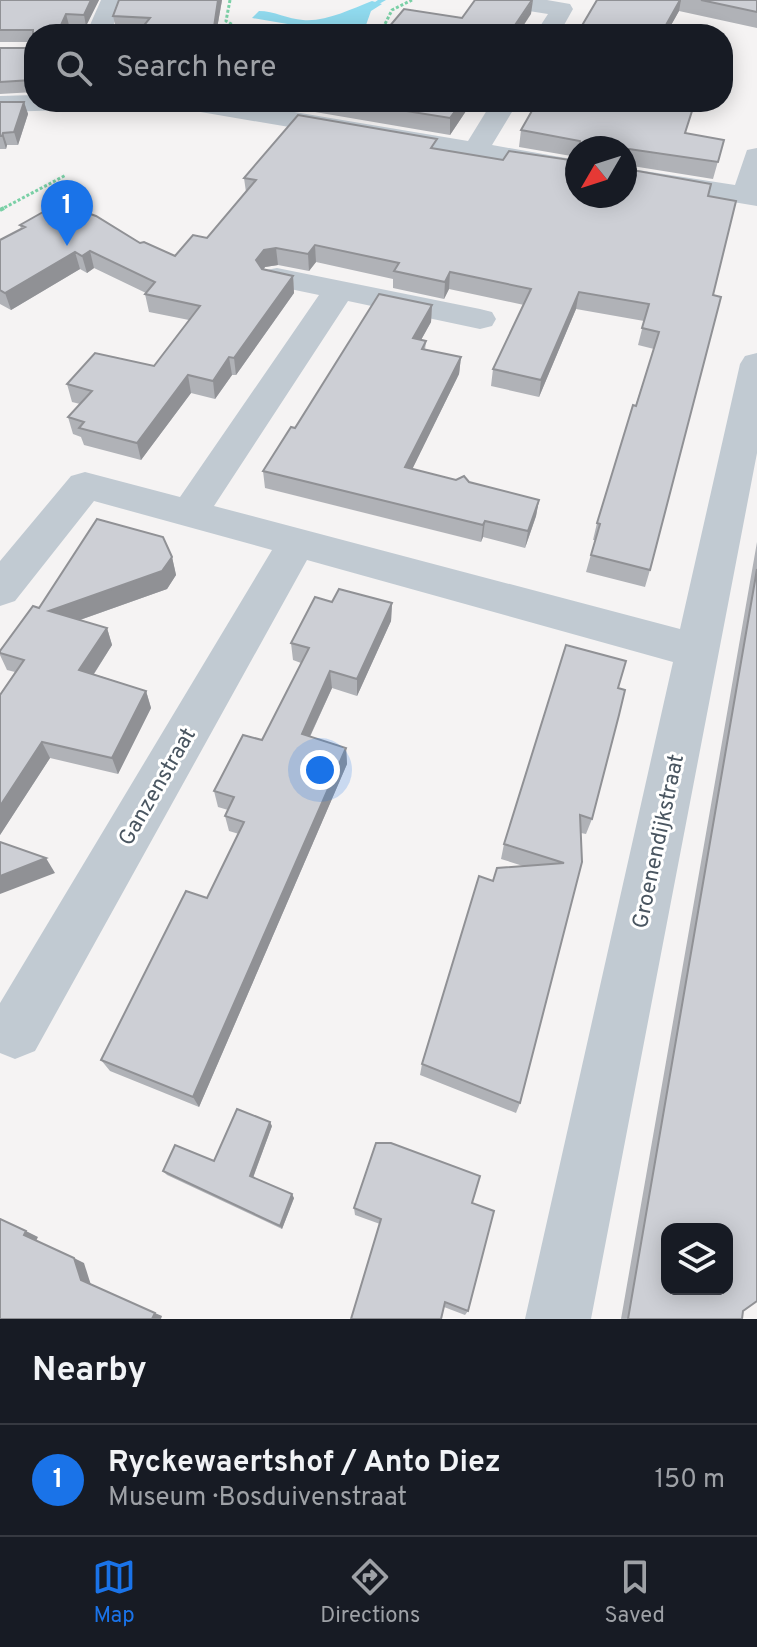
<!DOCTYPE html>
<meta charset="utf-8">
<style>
body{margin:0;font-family:Overpass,sans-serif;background:#242831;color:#f1f3f6}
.controls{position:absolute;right:24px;bottom:24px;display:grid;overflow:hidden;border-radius:16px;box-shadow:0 4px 20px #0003}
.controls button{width:72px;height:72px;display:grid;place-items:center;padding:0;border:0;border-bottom:2px solid #363941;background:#171b24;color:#f1f3f6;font:40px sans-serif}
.compass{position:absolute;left:565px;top:136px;width:72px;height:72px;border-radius:50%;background:#171b24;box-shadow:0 4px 20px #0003;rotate:231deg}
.you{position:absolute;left:320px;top:770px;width:28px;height:28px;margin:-20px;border:6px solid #fff;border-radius:50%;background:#1a73e8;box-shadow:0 0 0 12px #1a73e833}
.badge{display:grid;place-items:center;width:52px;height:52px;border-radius:50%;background:#1a73e8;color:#fff;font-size:26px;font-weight:700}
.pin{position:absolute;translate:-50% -66px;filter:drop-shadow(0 2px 4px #0008)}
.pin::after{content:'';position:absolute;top:42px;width:28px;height:24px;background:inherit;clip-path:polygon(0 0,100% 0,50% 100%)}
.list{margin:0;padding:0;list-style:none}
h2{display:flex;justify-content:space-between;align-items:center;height:104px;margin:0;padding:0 32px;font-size:34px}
h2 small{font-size:26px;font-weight:400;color:#9ea1a6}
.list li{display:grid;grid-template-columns:52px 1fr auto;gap:24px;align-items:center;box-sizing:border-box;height:112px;padding:0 32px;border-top:2px solid #363941}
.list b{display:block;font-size:30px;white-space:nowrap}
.list p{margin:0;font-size:26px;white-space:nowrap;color:#9ea1a6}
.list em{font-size:26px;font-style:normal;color:#9ea1a6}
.icon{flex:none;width:44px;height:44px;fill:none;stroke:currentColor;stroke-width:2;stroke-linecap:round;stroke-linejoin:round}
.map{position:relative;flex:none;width:757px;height:1319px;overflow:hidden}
.search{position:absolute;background:#171b24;box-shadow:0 4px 20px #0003;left:24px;right:24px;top:24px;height:88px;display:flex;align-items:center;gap:20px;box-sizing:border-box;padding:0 28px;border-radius:32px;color:#9ea1a6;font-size:30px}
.sheet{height:216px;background:#171b24}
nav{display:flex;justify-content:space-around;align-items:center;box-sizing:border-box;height:112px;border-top:2px solid #363941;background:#171b24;font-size:22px;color:#9ea1a6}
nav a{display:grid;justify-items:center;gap:4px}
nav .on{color:#1a73e8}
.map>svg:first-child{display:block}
.water{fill:#90daee}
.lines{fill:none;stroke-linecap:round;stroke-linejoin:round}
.stream{fill:#90daee;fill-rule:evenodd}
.path-far1{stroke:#7ad0a6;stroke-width:3;stroke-dasharray:3 2;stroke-linecap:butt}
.path{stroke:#7ad0a6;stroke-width:4;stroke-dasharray:5 3;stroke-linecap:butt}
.minor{fill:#c1cad2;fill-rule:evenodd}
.wall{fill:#b0b2b7}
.shaded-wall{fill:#909195}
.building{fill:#cdcfd5;stroke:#909195;stroke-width:2;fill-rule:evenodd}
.labels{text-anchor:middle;stroke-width:6;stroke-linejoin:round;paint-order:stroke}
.street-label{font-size:22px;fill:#4a5661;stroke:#fff}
</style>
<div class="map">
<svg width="757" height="1319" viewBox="0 0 757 1319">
<rect width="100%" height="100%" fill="#f5f3f3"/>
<path class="water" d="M372,1L382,4L371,11L366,25L346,34L252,18L259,11C274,11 288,19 303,20C326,22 351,9 372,1Z"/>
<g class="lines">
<path class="stream" d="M378,0H386L379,4H375V2Z"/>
<g class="path-far1">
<path d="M230,0L226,21L244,31"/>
<path d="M238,34L263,28L307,34"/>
<path d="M374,34L385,24L392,10L412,0"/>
<path d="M0,210L66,175"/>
</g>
<path class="path" d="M0,210L4,208"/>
<g class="minor">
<path d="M101,0H123L110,34H86Z"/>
<path d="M492,0H547L570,4L573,9L559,34H535L548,14L503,7Z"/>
<path d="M34,95V102H82L78,107L69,110L0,112V96Z"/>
<path d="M176,102H234L468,141L492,102H518L492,145L577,160V176L189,110L180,107Z"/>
<path d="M757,148V206L625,184V168L735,185L747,150Z"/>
<path d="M277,268L480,309L492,312L496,319L492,326L480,329L348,301L214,506L680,629L740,364L745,356L757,353V453L591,1319H525L673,662L307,560L35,1051L15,1059L0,1053V1003L272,550L94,501L15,601L0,606V561L71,476L85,472L180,497L319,295L266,284L261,277L266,270Z"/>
</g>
</g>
<g class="wall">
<path d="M0,0H99L86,26L69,25L34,34V92L0,94V48H33V42H0Z"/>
<path d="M119,0H222L216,34L116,28L113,16Z"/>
<path d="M597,0H757V28L679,11L666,34H577Z"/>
<path d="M0,102H24L28,114L18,145H7L6,149H0Z"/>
<path d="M307,102H472L450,135L315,112V105L307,104Z"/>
<path d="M521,130L686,133L724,140L713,179L626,165V169L708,196L713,295L650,570L645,587L586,572L595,540H593L597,523L654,349L638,345L644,321L576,309L539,397L491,386L493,369L524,305L449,289L444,299L393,288V279L316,262L309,271L278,265L265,267L264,269L293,276L294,293L236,375H232L215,399L191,393L141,460L84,445L81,437L73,434L68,417L80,404L72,402L67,384L154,366L189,320L149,312L145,294L146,293L94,268L87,273L80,269L11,310L0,304V240L21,229L20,225L140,243L175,256L207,238L246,192L244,178L437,149L577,196L625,148H577V157L519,147Z"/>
<path d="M432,305L431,322L421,340L426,341L425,350L461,357L459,374L412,469L539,500L536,516L525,548L483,537L481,542L265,488L263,471L295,428Z"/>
<path d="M757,542V1301L743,1311L742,1319H621Z"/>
<path d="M172,557L176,575L167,589L80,620L107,628L112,645L94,674L146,691L151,708L118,774L50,758L0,835V695L15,672L7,670L0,655V651L39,608Z"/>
<path d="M332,602L392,603L391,621L357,696L332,688L310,737L346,748L347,764L199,1107L110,1071L101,1060L207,898L239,834L229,831L225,816L228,810L218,807L214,791L262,740L301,663L293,660L291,643Z"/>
<path d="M618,688L592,819L586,834L581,833L520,1103L516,1113L420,1075L422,1064L493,881L523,866L501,859L504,844Z"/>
<path d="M272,1126L253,1178L294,1198L282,1229L167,1175L163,1171L214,1161Z"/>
<path d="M472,1203L468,1311L465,1315L444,1307L380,1224L355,1215L354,1208Z"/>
</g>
<g class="shaded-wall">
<path d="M91,0H99L86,26L84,15Z"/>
<path d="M218,0H222L216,34H213Z"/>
<path d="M533,0L531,14L518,34H509Z"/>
<path d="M680,0H681L679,11L666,34H661Z"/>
<path d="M66,14L69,25L65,34H57Z"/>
<path d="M24,102L28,114L18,145L14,132Z"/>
<path d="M462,102H472L450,135V118Z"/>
<path d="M3,133L7,145L6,149L2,136Z"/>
<path d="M315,245L316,262L309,271L308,254Z"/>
<path d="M276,248L278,265L265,267L258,277L256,260L264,250Z"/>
<path d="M90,251L94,268L87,273L82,256Z"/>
<path d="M75,252L80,269L11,310L5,293Z"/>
<path d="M450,272L449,289L444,299L445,282Z"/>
<path d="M293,276L294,293L236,375L234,358Z"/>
<path d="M579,292L576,309L539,397L541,380Z"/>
<path d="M432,305L431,322L412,356L413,338Z"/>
<path d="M229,357L232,375L215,399L213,381Z"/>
<path d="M461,357L459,374L405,484V467Z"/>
<path d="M188,375L191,393L141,460L137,443Z"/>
<path d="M539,500L536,516L525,548L528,531Z"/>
<path d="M485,521L483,537L481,542L483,525Z"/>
<path d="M172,557L176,575L167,589L57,628L49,611Z"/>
<path d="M392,603L391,621L357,696V679Z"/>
<path d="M107,628L112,645L86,686L79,670Z"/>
<path d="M330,671L332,688L303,751L302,734Z"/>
<path d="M146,691L151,708L118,774L112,758Z"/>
<path d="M42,742L50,758L0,835V806Z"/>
<path d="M346,748L347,764L199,1107L193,1097Z"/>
<path d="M46,858L55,873L0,894V876Z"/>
<path d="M270,1122L272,1126L252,1180L250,1176Z"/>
<path d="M292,1194L294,1198L282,1229L280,1226Z"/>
<path d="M26,1231L38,1237L36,1241L24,1235Z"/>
<path d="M74,1258L84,1263L91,1285L81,1280Z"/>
<path d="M155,1313L162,1316L161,1319H152Z"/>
</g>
<g class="building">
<path d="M0,0H91L84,15L66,14L57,34H34V74L32,80L0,82V48H33V30H0Z"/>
<path d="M119,0H218L213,34H137L150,18L113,16Z"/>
<path d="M475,0H532L509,34H383L404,9L462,18Z"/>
<path d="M597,0H680L661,34H577Z"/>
<path d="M701,0H757V12Z"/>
<path d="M0,102H24L14,132L3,133L2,136H0Z"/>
<path d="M350,102H462L450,118Z"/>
<path d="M537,102H635L692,111L685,133L724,140L718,162L629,149L625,151L626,169L711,184L708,196L736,201L713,295L721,297L650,570L591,555L600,524L597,523L633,405L636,406L659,332L642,328L649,304L579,292L541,380L493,369L531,289L450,272L445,282L394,271L399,263L315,245L308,254L276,248L264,250L256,260L262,269L293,276L234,358L229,357L213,381L188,375L137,443L79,428L84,422L68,417L92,391L67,384L95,353L154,366L200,306L145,294L155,282L90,251L82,256L75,252L5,293L0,290V240L25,227L20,225L59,203L96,216L140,243L144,242L175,256L193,235L207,238L256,180L244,178L298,115L437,139L431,148L503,160L509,151L577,161V196H625V148H581L580,141L521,130Z"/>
<path d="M379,294L432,305L413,338L426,341L422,349L461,357L405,467L456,480L464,476L469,482L539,500L528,531L485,521L483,525L263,471L291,427L295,428Z"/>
<path d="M97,519L163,537L172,557L162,571L49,611L107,628L79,670L146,691L112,758L42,742L0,806V695L24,660L0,653V651L33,606L39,608Z"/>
<path d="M757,569V1301L743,1311L742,1319H628ZM667,1229H727V1289H667Z"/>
<path d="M339,589L392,603L357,679L330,671L302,734L346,748L193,1097L101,1060L186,891L207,898L244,822L225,816L234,797L214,791L243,735L262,740L309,648L291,643L315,597L332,602Z"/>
<path d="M566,645L626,661L618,688L625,690L619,715L592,819L580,815L582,862L520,1103L422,1064L479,876L493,881L497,868L564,863L504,844Z"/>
<path d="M0,842L46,858L0,876Z"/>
<path d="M237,1109L270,1122L250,1176L292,1194L280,1226L163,1171L175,1145L214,1161Z"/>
<path d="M376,1143H391L480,1176L472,1203L494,1211L468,1311L445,1302L441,1319H351L381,1219L354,1208Z"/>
<path d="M0,1219L26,1231L24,1235L74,1258L81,1280L155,1313L152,1319H0Z"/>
</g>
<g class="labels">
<g class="street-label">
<text transform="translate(156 786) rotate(-60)" y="8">Ganzenstraat</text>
<text transform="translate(657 841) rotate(-78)" y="8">Groenendijkstraat</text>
</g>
</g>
</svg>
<div class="controls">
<button><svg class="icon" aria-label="layers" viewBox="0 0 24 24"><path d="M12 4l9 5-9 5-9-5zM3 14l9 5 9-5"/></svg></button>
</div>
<svg class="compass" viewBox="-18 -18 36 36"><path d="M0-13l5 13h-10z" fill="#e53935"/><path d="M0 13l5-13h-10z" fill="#9ea1a6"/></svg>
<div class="you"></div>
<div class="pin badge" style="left:67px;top:246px">1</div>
<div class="search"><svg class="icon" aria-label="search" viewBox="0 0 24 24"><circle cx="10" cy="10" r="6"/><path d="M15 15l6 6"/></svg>Search here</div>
</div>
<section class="sheet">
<h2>Nearby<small></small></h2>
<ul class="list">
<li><span class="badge">1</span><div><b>Ryckewaertshof / Anto Diez</b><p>Museum · Bosduivenstraat</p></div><em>150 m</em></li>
</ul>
</section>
<nav>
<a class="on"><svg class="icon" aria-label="map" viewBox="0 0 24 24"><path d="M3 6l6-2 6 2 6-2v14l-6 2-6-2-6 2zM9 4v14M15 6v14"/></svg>Map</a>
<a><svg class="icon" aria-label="directions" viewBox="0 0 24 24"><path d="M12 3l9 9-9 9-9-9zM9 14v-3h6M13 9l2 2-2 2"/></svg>Directions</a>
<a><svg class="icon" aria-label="saved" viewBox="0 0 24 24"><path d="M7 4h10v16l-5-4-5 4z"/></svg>Saved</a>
</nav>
